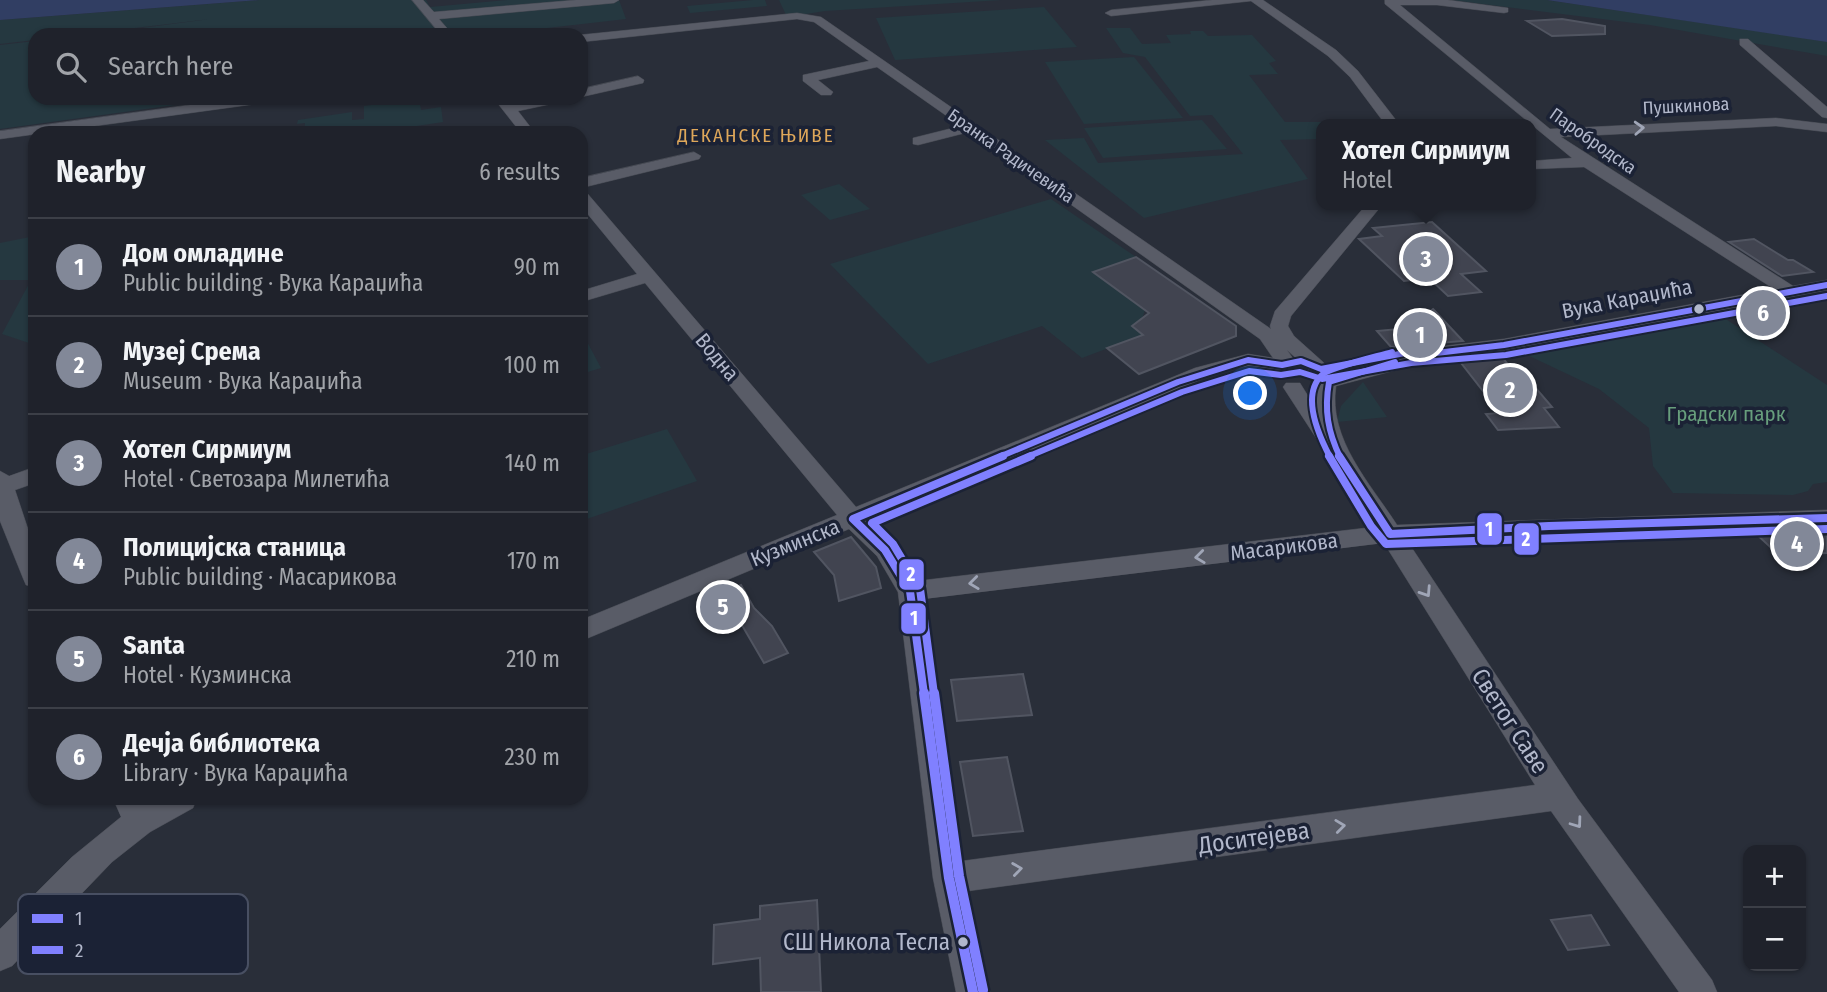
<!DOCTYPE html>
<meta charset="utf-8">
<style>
body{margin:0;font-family:"Fira Sans Condensed",sans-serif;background:#272a33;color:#f1f3f6}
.controls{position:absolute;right:21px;bottom:21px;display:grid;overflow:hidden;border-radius:14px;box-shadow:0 2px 5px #0004}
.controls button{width:63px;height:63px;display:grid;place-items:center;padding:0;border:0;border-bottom:2px solid #3c3f47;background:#1f222b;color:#f1f3f6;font:35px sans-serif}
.you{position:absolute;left:1251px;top:394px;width:24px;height:24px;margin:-18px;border:5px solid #fff;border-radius:50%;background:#1a73e8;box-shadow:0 0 0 10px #1a73e833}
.badge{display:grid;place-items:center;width:46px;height:46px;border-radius:50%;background:#828898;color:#fff;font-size:23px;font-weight:700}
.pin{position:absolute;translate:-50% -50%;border:4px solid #fff;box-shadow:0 2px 7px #0006}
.popup{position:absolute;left:1316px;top:119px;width:220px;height:91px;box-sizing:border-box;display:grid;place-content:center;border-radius:14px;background:#1f222b;filter:drop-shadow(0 2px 5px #0005);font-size:23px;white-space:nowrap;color:#a1a4a9}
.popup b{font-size:26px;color:#f1f3f6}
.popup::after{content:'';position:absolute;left:50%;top:100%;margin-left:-14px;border:14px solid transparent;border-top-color:#1f222b}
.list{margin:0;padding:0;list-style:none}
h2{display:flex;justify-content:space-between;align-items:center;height:91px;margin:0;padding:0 28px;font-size:30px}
h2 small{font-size:23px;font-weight:400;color:#a1a4a9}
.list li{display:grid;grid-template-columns:46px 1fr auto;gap:21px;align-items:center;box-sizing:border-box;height:98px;padding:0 28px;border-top:2px solid #3c3f47}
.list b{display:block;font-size:26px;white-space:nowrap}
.list p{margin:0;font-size:23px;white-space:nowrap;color:#a1a4a9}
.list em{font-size:23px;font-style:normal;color:#a1a4a9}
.icon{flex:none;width:38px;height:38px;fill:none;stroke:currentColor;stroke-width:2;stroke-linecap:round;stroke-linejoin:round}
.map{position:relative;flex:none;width:1827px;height:992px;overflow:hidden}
.search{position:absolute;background:#1f222b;box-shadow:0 2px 5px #0004;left:28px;top:28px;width:560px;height:77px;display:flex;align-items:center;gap:18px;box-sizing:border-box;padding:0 24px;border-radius:21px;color:#a1a4a9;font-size:26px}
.panel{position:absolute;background:#1f222b;box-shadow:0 2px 5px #0004;left:28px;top:126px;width:560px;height:679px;border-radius:21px}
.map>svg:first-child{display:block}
.green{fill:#253840}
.water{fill:#313e63}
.building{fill:#414450;stroke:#515561;stroke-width:2}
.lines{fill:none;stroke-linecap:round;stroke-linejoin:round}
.minor-casing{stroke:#454952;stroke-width:1}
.minor{fill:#595c67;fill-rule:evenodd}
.bus-1-far2-casing{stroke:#1b2235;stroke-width:10}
.bus-1-far1-casing{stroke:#1b2235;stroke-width:13}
.bus-1-casing{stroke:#1b2235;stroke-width:15}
.bus-2-far2-casing{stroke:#1b2235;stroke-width:10}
.bus-2-far1-casing{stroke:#1b2235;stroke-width:13}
.bus-2-casing{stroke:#1b2235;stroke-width:15}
.bus-1-far2{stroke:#8080ff;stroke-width:6}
.bus-1-far1{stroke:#8080ff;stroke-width:8}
.bus-1{stroke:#8080ff;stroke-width:10}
.bus-2-far2{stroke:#8080ff;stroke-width:6}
.bus-2-far1{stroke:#8080ff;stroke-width:8}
.bus-2{stroke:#8080ff;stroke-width:10}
.oneway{stroke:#a0a6b7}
.bus-dot{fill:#b2b8cb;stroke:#1b2235;stroke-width:2.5}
.labels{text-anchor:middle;stroke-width:7;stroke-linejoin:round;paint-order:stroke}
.far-street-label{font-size:18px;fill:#b2b8cb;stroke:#1b2235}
.far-neighbourhood-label{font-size:19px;letter-spacing:2px;fill:#dea75a;stroke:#1b2235}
.street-label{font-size:21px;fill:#b2b8cb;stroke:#1b2235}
.park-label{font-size:21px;fill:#679e7c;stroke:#1b2235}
.near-bus-label{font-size:23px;fill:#b2b8cb;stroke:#1b2235;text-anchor:end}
.near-street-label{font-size:24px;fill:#b2b8cb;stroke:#1b2235}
.key{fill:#1b2235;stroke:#484f62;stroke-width:2}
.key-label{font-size:19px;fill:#b2b8cb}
.line-badge{stroke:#1b2235;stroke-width:2.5}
.badge-label{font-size:19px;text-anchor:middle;font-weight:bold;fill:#fff}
</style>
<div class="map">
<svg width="1827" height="992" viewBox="0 0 1827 992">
<rect width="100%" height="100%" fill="#292e39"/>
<g class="green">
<path d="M259,0H426L430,7L507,0H619L626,19L485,35H451L444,26L440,35H88L210,19L77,35H35V40L0,44V20Z"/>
<path d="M753,0H765L767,6L690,13L687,6Z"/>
<path d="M779,0H1002L825,11L787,17Z"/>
<path d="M1451,0H1547L1797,37L1827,42V56L1650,25Z"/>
<path d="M1044,7L1077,47L895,60L876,18Z"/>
<path d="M1106,28H1130L1142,44L1171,43L1166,35L1191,34L1190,31H1203L1208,36L1252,35L1276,61L1269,63L1278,74L1249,75L1285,122H1324L1326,124H1321V139L1280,140L1308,179L1144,218L1045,140L1084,138L1098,163L1243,154L1212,115L1190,116L1145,57L1123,53Z"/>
<path d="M35,41V98H226L0,129V45Z"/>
<path d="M1134,57L1183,118L1084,124L1045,62Z"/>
<path d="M419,98L421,110L441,107L443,122L417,126L418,133H304L305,123L297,124L298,120L352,112V120L364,119V106Z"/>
<path d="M1202,120L1227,149L1103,158L1084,128Z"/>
<path d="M839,184L870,209L830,220L801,195Z"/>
<path d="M1051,199L1136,257L1094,272L1145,310L1142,319L1132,326L1143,335L1082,358L1042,326L928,364L830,264Z"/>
<path d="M35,236V345L2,334L31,280H0V243Z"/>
<path d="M1721,316L1827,385V482L1813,484L1808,491L1793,495L1673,493L1653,466L1649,428L1599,389L1523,353Z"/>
<path d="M581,336H584L601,368L581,374Z"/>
<path d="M1363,382L1387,417L1337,422L1341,406Z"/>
<path d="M667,429L697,481L581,521V453L583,455Z"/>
</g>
<g class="water">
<path d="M0,0H259L0,20Z"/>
<path d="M1547,0H1827V42Z"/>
</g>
<g class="building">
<path d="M1562,19L1605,26V34L1552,36L1527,21Z"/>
<path d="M1432,222L1486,271L1461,274L1481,292L1448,296L1429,278L1404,281L1359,239L1382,236L1373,228Z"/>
<path d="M1754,239L1788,260H1793L1813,272L1782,276L1729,242Z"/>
<path d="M1136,257L1236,326V336L1139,374L1107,348L1143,335L1132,326L1149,313L1093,272Z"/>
<path d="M1433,309L1463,341L1391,347L1377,331L1431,326L1424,316Z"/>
<path d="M1478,357H1502L1514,372H1522L1552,407L1544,408L1559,427L1498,430L1486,414L1500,413L1458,359Z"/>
<path d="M1827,530V553L1780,556L1754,532Z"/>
<path d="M851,537L876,567L881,588L839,601L834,575L814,552Z"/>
<path d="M741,585L754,608L772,626L788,653L764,663L736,615L718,623L705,599Z"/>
<path d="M1023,674L1032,715L957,721L951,680Z"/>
<path d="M1007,757L1023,831L973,836L960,762Z"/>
<path d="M817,900L821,992H761L760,958L713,964L714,925L760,919V906Z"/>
<path d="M1591,915L1609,945L1568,950L1551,920Z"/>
</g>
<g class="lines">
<defs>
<g id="minor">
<path d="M412,0H423L434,12L576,0H619L614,3L439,19L453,35H441Z"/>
<path d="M1212,0H1263L1336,50L1358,71L1399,124H1385L1350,77L1328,56L1251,1L1111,16L1105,13L1111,10Z"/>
<path d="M1385,0H1448L1508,8V12L1504,13L1437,5H1400L1550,129L1776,118L1827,124V132L1776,126L1561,137L1793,286L1827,280V290L1504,351L1437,359L1336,386C1328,439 1370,483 1397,525L1827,510V526L1408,542L1578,799L1712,980L1717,992H1679L1551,811L968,891L990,992H956L933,878L898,592L877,556L849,529L581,641V620L837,515L645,283L581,302V291L637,274L581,206V191L587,193L856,507L1195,368L1248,354L1273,358L1260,339L969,132L918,145L913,144V138L961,126L877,67L818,80L833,92L831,95H821L803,81V75L869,61L814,22L797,19L581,42L579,35L797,13L821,17L1271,329L1270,326L1275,311L1366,205H1382L1291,316L1288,326L1294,336L1323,362L1326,366L1323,370H1309L1287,350L1296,363C1283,378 1264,365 1248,366C1235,367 1221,373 1209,376L869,520L893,544L917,581L1374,527L1283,387L1286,383H1300L1313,404L1316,386L1322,378L1436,347L1504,339L1774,289L1584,167L1531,169V161L1572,158L1385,4ZM1384,543L1535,785L962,861L924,599Z"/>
<path d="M1740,39H1748L1827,107V118L1822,117L1740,45Z"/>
<path d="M638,76L644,80L643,83L581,97V89Z"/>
<path d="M241,98H277L270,102L0,139V131Z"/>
<path d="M497,98H507L512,104L542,98H567L565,101L518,111L535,133H521L495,100Z"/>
<path d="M694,152L701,156L699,159L581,188V178Z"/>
<path d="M35,467V483L15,490L35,550V587L26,585L23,578L0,521V471L9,476Z"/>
<path d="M113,798H143L145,802L153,798H197L193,808L150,832L112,862L12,966L0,971V929L72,857L121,817Z"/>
</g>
</defs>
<use href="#minor" class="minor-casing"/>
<use href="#minor" class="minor"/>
<defs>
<g id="bus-1-far2">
<path d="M999,457L1178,382L1248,360L1282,365L1301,361L1321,369L1410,352L1436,353L1504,345L1827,285"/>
<path d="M1340,457C1328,432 1324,410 1329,382L1395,362"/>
</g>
<g id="bus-1-far1">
<path d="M1339,456L1390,534L1549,526L1827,518"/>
<path d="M924,694L910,591L885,550L853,519L1003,456"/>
</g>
<path id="bus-1" d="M924,693L949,878L973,992"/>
<g id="bus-2-far2">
<path d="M1027,457L1182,392L1249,371L1281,375L1300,372L1322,379L1411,363L1506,355L1827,296"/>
<path d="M1330,457C1319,436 1300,394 1323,374C1331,367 1379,356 1392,352"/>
</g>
<g id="bus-2-far1">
<path d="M1329,456L1371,526L1386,544L1827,529"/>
<path d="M934,694L920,589L893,544L872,523L1031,456"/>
</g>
<path id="bus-2" d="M934,693L959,876L983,990"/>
</defs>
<use href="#bus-1-far2" class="bus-1-far2-casing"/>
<use href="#bus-1-far1" class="bus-1-far1-casing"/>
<use href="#bus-1" class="bus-1-casing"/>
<use href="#bus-2-far2" class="bus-2-far2-casing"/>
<use href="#bus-2-far1" class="bus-2-far1-casing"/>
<use href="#bus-2" class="bus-2-casing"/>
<use href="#bus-1-far2" class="bus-1-far2"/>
<use href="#bus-1-far1" class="bus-1-far1"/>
<use href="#bus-1" class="bus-1"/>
<use href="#bus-2-far2" class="bus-2-far2"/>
<use href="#bus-2-far1" class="bus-2-far1"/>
<use href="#bus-2" class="bus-2"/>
</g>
<defs><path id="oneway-chevron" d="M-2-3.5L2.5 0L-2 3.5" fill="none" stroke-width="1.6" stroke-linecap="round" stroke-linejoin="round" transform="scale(1.75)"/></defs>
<g class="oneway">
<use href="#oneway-chevron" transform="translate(1639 128) rotate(-3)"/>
<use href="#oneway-chevron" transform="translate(1200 557) rotate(173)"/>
<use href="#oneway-chevron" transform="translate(974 583) rotate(173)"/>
<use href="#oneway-chevron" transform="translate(1426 592) rotate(57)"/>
<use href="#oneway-chevron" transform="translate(1577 823) rotate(54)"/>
<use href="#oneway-chevron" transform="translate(1340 826) rotate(-7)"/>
<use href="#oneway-chevron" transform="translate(1017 869) rotate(-8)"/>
</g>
<g class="bus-dot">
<circle cx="1699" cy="309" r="6"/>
<circle cx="963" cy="942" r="6"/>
</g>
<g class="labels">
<g class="far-street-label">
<text transform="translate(1686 106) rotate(-3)" y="6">Пушкинова</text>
<text transform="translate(1593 141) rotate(35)" y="6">Паробродска</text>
<text transform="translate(1011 156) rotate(35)" y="6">Бранка Радичевића</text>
</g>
<g class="far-neighbourhood-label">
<text x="756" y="142">ДЕКАНСКЕ ЊИВЕ</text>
</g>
<g class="street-label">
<text transform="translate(1627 299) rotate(-11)" y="7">Вука Караџића</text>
<text transform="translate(717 357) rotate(50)" y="7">Водна</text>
<text transform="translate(795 543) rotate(-22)" y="7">Кузминска</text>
<text transform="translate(1284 547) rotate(-7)" y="7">Масарикова</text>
</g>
<g class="park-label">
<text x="1726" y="421">Градски парк</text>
</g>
<g class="near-bus-label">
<text x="950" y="950">СШ Никола Тесла</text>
</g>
<g class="near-street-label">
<text transform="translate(1510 721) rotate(57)" y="8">Светог Саве</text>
<text transform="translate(1254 838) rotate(-8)" y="8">Доситејева</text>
</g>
</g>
<rect x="18" y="894" width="230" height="80" rx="10" class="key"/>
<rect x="32" y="914" width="31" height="9" fill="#8080ff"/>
<rect x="32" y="946" width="31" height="8" fill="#8080ff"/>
<g class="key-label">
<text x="75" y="925">1</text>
<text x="75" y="957">2</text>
</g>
<g class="line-badge">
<rect x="1476" y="512" width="27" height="34" rx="7" fill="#8080ff"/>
<rect x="1513" y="522" width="27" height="34" rx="7" fill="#8080ff"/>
<rect x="898" y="558" width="27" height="33" rx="7" fill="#8080ff"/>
<rect x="900" y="602" width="27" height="33" rx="7" fill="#8080ff"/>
</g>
<g class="badge-label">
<text x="1489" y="536">1</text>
<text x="1526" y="546">2</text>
<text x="911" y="581">2</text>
<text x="914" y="625">1</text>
</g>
</svg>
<div class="controls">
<button>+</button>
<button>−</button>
</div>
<div class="you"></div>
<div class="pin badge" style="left:1420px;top:335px">1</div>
<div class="pin badge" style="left:1510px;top:390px">2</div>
<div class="pin badge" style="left:1426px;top:259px">3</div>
<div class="popup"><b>Хотел Сирмиум</b>Hotel</div>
<div class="pin badge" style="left:1797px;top:544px">4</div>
<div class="pin badge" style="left:723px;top:607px">5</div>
<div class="pin badge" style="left:1763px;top:313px">6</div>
<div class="search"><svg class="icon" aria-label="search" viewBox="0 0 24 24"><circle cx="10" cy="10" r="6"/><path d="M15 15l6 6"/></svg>Search here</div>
<section class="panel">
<h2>Nearby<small>6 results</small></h2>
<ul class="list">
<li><span class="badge">1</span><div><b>Дом омладине</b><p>Public building · Вука Караџића</p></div><em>90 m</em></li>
<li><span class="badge">2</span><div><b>Музеј Срема</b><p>Museum · Вука Караџића</p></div><em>100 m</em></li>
<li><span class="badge">3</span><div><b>Хотел Сирмиум</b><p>Hotel · Светозара Милетића</p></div><em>140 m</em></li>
<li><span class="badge">4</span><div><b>Полицијска станица</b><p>Public building · Масарикова</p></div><em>170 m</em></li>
<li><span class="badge">5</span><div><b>Santa</b><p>Hotel · Кузминска</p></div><em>210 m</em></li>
<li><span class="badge">6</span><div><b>Дечја библиотека</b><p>Library · Вука Караџића</p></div><em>230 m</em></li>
</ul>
</section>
</div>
